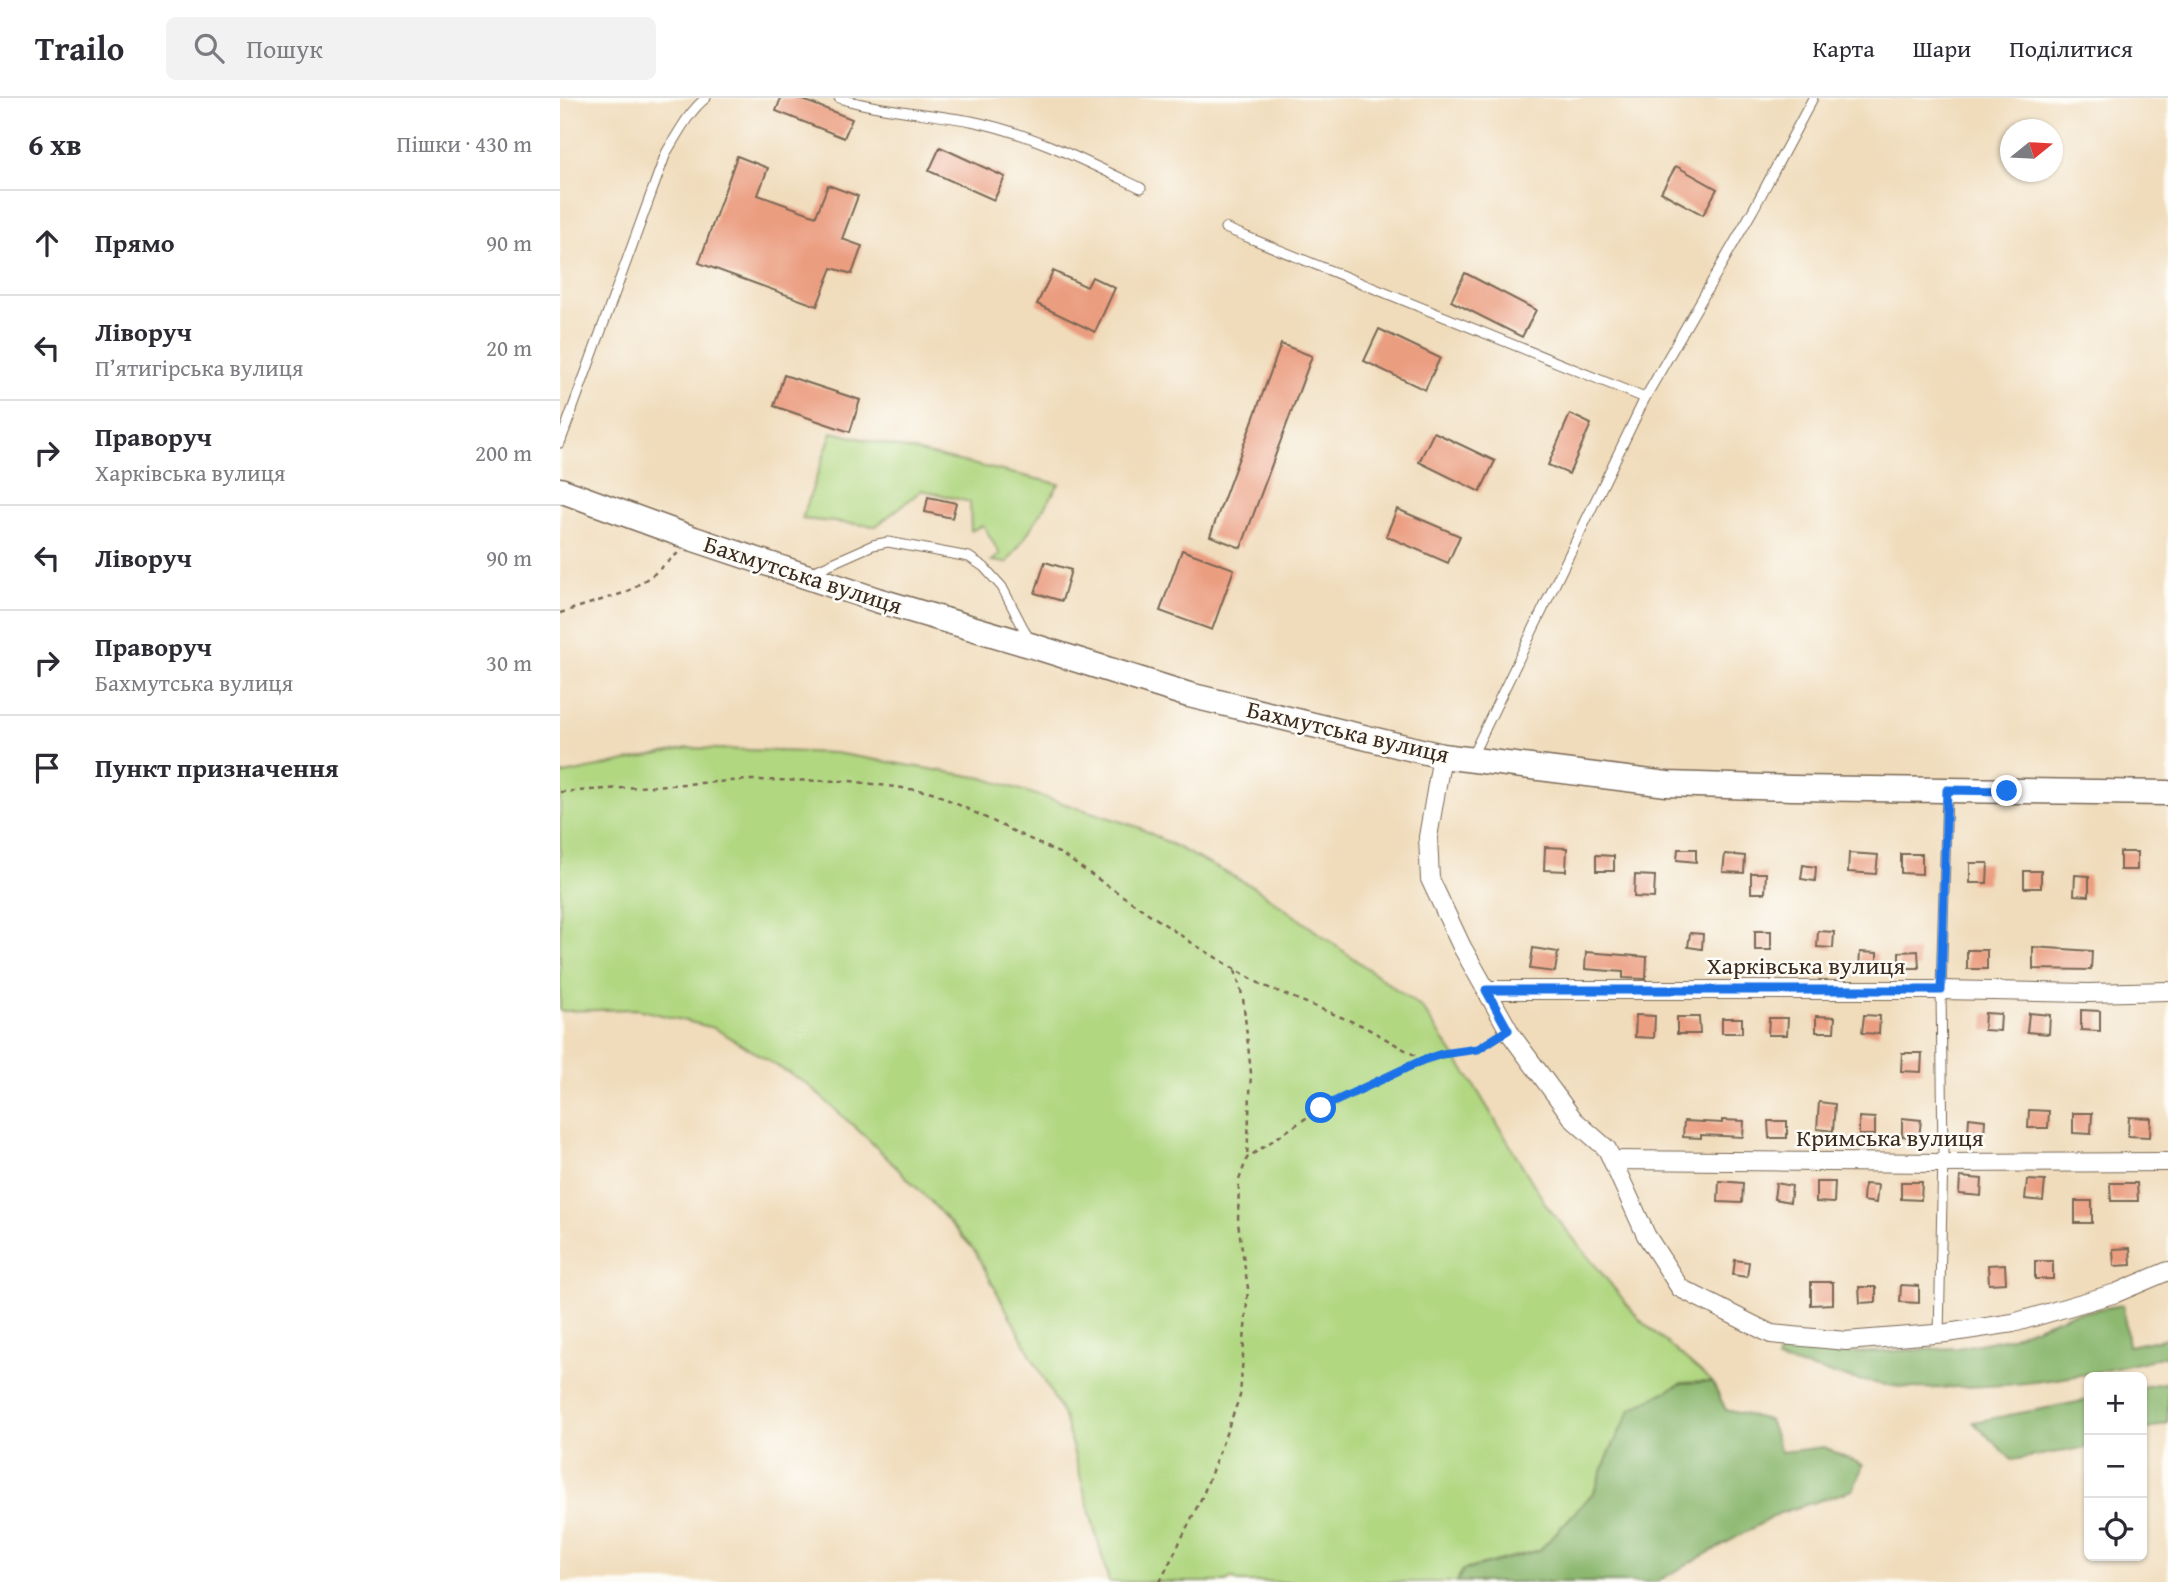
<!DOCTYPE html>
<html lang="uk">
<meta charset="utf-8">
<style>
body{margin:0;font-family:"Gentium Book Plus",serif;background:#f2f2f3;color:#2b2b33}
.controls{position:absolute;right:21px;bottom:21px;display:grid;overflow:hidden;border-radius:10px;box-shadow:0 2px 5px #0004}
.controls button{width:63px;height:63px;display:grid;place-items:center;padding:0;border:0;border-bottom:2px solid #e1e1e2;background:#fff;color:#2b2b33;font:35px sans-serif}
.compass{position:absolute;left:1440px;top:21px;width:63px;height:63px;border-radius:50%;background:#fff;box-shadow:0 2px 5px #0004;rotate:72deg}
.stop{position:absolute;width:21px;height:21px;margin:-16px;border:5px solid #1a73e8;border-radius:50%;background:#fff}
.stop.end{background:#1a73e8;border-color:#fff;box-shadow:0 2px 7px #0008}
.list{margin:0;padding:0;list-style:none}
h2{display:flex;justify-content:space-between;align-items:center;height:91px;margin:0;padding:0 28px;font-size:30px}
h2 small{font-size:23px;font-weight:400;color:#7c7c81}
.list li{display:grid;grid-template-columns:46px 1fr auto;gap:21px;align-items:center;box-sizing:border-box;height:105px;padding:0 28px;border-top:2px solid #e1e1e2}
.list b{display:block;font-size:26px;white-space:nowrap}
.list p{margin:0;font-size:23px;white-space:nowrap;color:#7c7c81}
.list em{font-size:23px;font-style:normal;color:#7c7c81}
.icon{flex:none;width:38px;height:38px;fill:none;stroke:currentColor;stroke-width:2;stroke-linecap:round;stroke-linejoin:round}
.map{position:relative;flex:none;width:1608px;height:1484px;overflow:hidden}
header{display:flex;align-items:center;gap:42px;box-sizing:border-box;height:98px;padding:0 35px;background:#fff;border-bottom:2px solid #e1e1e2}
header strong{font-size:33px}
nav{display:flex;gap:38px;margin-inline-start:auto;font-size:24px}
.search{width:490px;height:63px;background:#f2f2f3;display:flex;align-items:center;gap:18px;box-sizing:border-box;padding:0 24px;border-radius:10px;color:#7c7c81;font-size:26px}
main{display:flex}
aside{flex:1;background:#fff}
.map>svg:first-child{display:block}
.green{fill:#b1d781;stroke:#768050;stroke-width:2}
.forest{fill:#8cb86f;stroke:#647146;stroke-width:2}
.building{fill:#eb9d80}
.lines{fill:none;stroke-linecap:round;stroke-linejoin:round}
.lane-casing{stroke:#7a6855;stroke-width:11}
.street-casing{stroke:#7a6855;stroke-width:20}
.secondary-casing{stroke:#7a6855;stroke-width:27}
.path{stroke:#7a6855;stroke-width:2.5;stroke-dasharray:5 5;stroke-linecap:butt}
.lane{stroke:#fff;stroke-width:9}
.street{stroke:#fff;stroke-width:18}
.secondary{stroke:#fff;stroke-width:24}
.route{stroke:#1a73e8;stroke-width:9}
.labels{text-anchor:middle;stroke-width:5;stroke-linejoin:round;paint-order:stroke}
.street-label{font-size:24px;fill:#3b2a1e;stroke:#fdfcf7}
</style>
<header>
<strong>Trailo</strong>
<div class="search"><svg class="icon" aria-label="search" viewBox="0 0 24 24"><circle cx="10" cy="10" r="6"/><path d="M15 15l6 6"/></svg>Пошук</div>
<nav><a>Карта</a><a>Шари</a><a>Поділитися</a></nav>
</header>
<main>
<aside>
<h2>6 хв<small>Пішки · 430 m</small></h2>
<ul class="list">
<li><svg class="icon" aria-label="ahead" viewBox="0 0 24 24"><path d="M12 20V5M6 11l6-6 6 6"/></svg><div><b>Прямо</b></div><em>90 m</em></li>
<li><svg class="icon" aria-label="left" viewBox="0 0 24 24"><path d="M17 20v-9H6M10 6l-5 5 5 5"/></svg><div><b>Ліворуч</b><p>П’ятигірська вулиця</p></div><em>20 m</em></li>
<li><svg class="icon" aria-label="right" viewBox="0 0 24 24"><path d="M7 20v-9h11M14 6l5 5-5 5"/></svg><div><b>Праворуч</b><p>Харківська вулиця</p></div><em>200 m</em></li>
<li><svg class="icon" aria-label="left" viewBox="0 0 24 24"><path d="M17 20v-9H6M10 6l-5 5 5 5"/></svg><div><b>Ліворуч</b></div><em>90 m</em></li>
<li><svg class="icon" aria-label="right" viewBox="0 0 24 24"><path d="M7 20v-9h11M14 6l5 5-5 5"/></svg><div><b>Праворуч</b><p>Бахмутська вулиця</p></div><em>30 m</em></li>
<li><svg class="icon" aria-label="arrive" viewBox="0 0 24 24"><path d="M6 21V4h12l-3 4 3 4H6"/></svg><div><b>Пункт призначення</b></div></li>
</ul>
</aside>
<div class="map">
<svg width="1608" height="1484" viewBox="0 0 1608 1484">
<rect width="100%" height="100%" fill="#fdfcf7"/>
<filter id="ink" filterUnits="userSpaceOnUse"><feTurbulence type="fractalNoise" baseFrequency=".0143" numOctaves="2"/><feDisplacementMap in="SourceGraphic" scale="14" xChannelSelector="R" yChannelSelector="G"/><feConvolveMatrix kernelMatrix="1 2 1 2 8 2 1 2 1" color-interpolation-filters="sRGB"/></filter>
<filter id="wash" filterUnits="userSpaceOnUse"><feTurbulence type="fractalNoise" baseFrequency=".00686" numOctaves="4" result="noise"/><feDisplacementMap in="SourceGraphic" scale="28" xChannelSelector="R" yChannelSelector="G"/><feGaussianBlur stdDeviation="1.57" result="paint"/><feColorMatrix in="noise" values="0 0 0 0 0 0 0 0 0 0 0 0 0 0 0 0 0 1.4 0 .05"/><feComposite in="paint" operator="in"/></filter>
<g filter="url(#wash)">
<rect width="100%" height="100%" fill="#f0dcbb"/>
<g class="green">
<path d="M272,334L499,386L466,438L447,465L432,463L440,456L423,427L411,433L410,404L362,392L316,428L242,421Z"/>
<path d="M128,650L275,655L423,680L578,729L696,790L862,910L914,987L986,1107L1079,1221L1152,1284L1122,1285L1051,1351L1034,1394L980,1452L902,1472L897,1484H678L672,1480L666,1484H549L504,1319L415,1153L373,1106L308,1041L247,986L154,930L77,911L0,913V677Z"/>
</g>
<g class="forest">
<path d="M1563,1207L1568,1248L1608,1240V1257C1537,1277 1470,1288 1397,1289C1382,1290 1368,1291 1354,1290C1309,1287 1261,1273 1217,1262L1221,1249L1290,1255L1398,1250L1448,1240L1510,1216Z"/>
<path d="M1152,1284L1166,1312L1209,1322L1221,1354L1264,1349L1303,1367L1293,1392L1220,1415L1096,1484H897L902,1473L980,1452L1034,1394L1051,1351L1071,1311L1122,1285Z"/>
<path d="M1608,1284V1325L1582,1333V1289Z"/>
<path d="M1529,1302V1349L1452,1362L1413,1324Z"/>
</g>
<g id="blocks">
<g class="building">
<path d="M221,0H238L292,21L284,40L216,13Z"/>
<path d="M380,49L445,79L434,102L369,73Z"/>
<path d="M177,58L208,70L198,97L256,118L268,87L298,98L282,141L302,148L292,176L272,170L257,208L139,165Z"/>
<path d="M1116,68L1157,91L1143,117L1101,94Z"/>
<path d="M493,173L527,189L532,179L555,190L535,234L477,206Z"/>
<path d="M905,175L976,212L962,239L891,203Z"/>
<path d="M819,231L880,260L865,292L804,263Z"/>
<path d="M721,246L752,258L681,450L650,438Z"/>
<path d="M224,277L300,302L290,334L214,308Z"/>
<path d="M1010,316L1031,326L1009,376L988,367Z"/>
<path d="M874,334L935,363L920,394L859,364Z"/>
<path d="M368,399L396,405L392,420L365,414Z"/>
<path d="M837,411L900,438L888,465L826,438Z"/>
<path d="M622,452L674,471L652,532L600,513Z"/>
<path d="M485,464L511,472L502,503L475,495Z"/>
<path d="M985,749L1007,750L1006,773L984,772Z"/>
<path d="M1118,751H1136V764L1117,762Z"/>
<rect x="1560" y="754" width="17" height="18"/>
<path d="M1289,755L1318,757L1316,776L1288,774Z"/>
<path d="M1165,756L1185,758L1184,775L1163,774Z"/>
<path d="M1341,756H1362V776L1341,775Z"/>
<path d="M1036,757L1054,758V773H1036Z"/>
<path d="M1410,765H1428L1427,785H1410Z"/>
<path d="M1243,767L1256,769L1255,783L1241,781Z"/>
<rect x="1464" y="773" width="17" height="17"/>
<path d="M1191,775H1206L1205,795H1191Z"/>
<path d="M1075,777L1095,778L1094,800L1074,799Z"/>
<path d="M1515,777L1529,778V798L1514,797Z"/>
<rect x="1195" y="833" width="16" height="19"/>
<path d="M1258,833L1274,834L1273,850L1257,849Z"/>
<path d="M1130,835L1143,836L1142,851L1128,849Z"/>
<path d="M1473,849L1532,853L1531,872L1473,871Z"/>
<path d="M973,850L998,854L995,874L970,871Z"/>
<rect x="1407" y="852" width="20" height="19"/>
<path d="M1358,853L1359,870H1339V854Z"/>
<path d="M1026,854L1087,859L1086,881L1063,880V874L1025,871Z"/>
<path d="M1300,854L1317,855V872L1299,871Z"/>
<path d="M1521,912L1540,913V933L1521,932Z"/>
<path d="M1425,915L1441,916L1440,933L1424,932Z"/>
<path d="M1469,915L1490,917L1489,936L1467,934Z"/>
<path d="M1076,917L1095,918L1094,940L1075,939Z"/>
<path d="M1304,917L1320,918L1319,936L1302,935Z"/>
<path d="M1256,918L1275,919L1274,934H1256Z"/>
<path d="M1117,919H1139L1140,936H1117Z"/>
<rect x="1162" y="920" width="20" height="15"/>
<path d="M1209,920H1228L1227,937H1208Z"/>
<path d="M1342,955H1362L1361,974L1341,973Z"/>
<path d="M1259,1004L1275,1006L1273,1033L1257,1031Z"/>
<path d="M1469,1012L1489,1013L1488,1030H1468Z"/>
<path d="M1513,1015H1532L1531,1036L1513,1035Z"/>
<path d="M1299,1019L1315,1020V1037H1299Z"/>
<path d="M1569,1019L1591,1020L1590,1039L1568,1038Z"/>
<path d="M1342,1020L1361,1022L1359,1040L1342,1038Z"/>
<path d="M1409,1020L1425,1022L1424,1037L1408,1035Z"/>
<path d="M1162,1022L1184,1023L1183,1039L1141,1037V1040L1123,1039L1124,1023L1162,1025Z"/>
<path d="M1208,1023H1227V1040H1209Z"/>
<path d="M1400,1079L1422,1081L1421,1098L1399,1096Z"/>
<path d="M1467,1082L1485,1083L1483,1103L1465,1101Z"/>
<path d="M1159,1083L1183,1085L1182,1105L1158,1104Z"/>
<path d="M1256,1084H1275L1274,1105L1256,1104Z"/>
<path d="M1341,1084H1362L1361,1102L1341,1101Z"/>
<path d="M1216,1085L1232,1088L1230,1104L1214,1101Z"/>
<path d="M1550,1085H1577L1578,1103H1551Z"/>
<path d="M1304,1086L1318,1087L1316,1105L1303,1103Z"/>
<rect x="1515" y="1103" width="17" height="22"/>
<path d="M1570,1150L1571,1167L1554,1168L1553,1151Z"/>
<path d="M1175,1162L1189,1164L1187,1179L1173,1177Z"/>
<rect x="1475" y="1163" width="18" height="18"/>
<path d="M1445,1166L1446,1185L1429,1186L1428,1167Z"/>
<path d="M1251,1184H1273V1206L1251,1207Z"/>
<path d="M1341,1187L1359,1188V1205L1340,1204Z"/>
<path d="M1299,1189H1316V1204L1300,1205Z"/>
</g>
</g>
</g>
<g filter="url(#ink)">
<use href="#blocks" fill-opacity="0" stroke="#7a6855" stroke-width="2"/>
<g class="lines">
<defs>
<g id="lane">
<path d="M279,0C321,13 368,15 411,23C471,35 527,64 581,90"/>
<path d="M665,130L1085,300"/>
<path d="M0,345L106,55C117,37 129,13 146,0"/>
<path d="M250,475L313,447L328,444L409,459L424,469L442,489L470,543"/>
<path d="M911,660L1085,300L1193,112L1253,0"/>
<path d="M1379,1236L1383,1057L1381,892L1387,695"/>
</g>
<g id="street">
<path d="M882,658L868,739L870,781L902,849L952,938L1014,1022L1047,1051L1086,1137L1120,1190L1211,1236L1286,1243L1387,1235L1453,1225L1556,1195L1608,1173"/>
<path d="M926,892H1381L1529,895L1608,893"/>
<path d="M1052,1062L1382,1065L1608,1064"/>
</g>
<path id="secondary" d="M0,392L134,441L317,502L473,548L629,597L882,658L1107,686L1232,690L1608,695"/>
</defs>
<use href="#lane" class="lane-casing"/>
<use href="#street" class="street-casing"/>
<use href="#secondary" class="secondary-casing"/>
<g class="path">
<path d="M0,515L67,494L94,476L118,455"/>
<path d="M0,694L187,682L290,683L372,694L501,756L635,847L702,887L803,928L863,962C887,955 915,956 936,941"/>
<path d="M675,872L683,900L691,975L687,1060"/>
<path d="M600,1484L643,1397L680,1298L688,1190L678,1125L679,1082L687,1060L761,1010L862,962"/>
</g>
<use href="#lane" class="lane"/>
<use href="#street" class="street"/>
<use href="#secondary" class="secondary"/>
</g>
</g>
<g class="lines" filter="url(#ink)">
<path class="route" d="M761,1010L863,962L882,956L918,951L948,932L926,892H1381L1387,692L1447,693"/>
</g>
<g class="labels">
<g class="street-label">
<text transform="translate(243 477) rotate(18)" y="8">Бахмутська вулиця</text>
<text transform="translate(788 634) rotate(13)" y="8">Бахмутська вулиця</text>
<text x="1246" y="876">Харківська вулиця</text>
<text x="1330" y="1048">Кримська вулиця</text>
</g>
</g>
</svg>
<div class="controls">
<button>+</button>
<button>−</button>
<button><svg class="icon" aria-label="locate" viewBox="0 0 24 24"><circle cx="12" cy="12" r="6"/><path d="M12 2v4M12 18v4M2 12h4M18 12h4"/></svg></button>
</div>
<svg class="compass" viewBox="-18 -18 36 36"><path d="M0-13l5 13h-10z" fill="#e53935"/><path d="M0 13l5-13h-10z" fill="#7c7c81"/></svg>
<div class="stop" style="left:761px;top:1010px"></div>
<div class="stop end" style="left:1447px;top:693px"></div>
</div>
</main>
